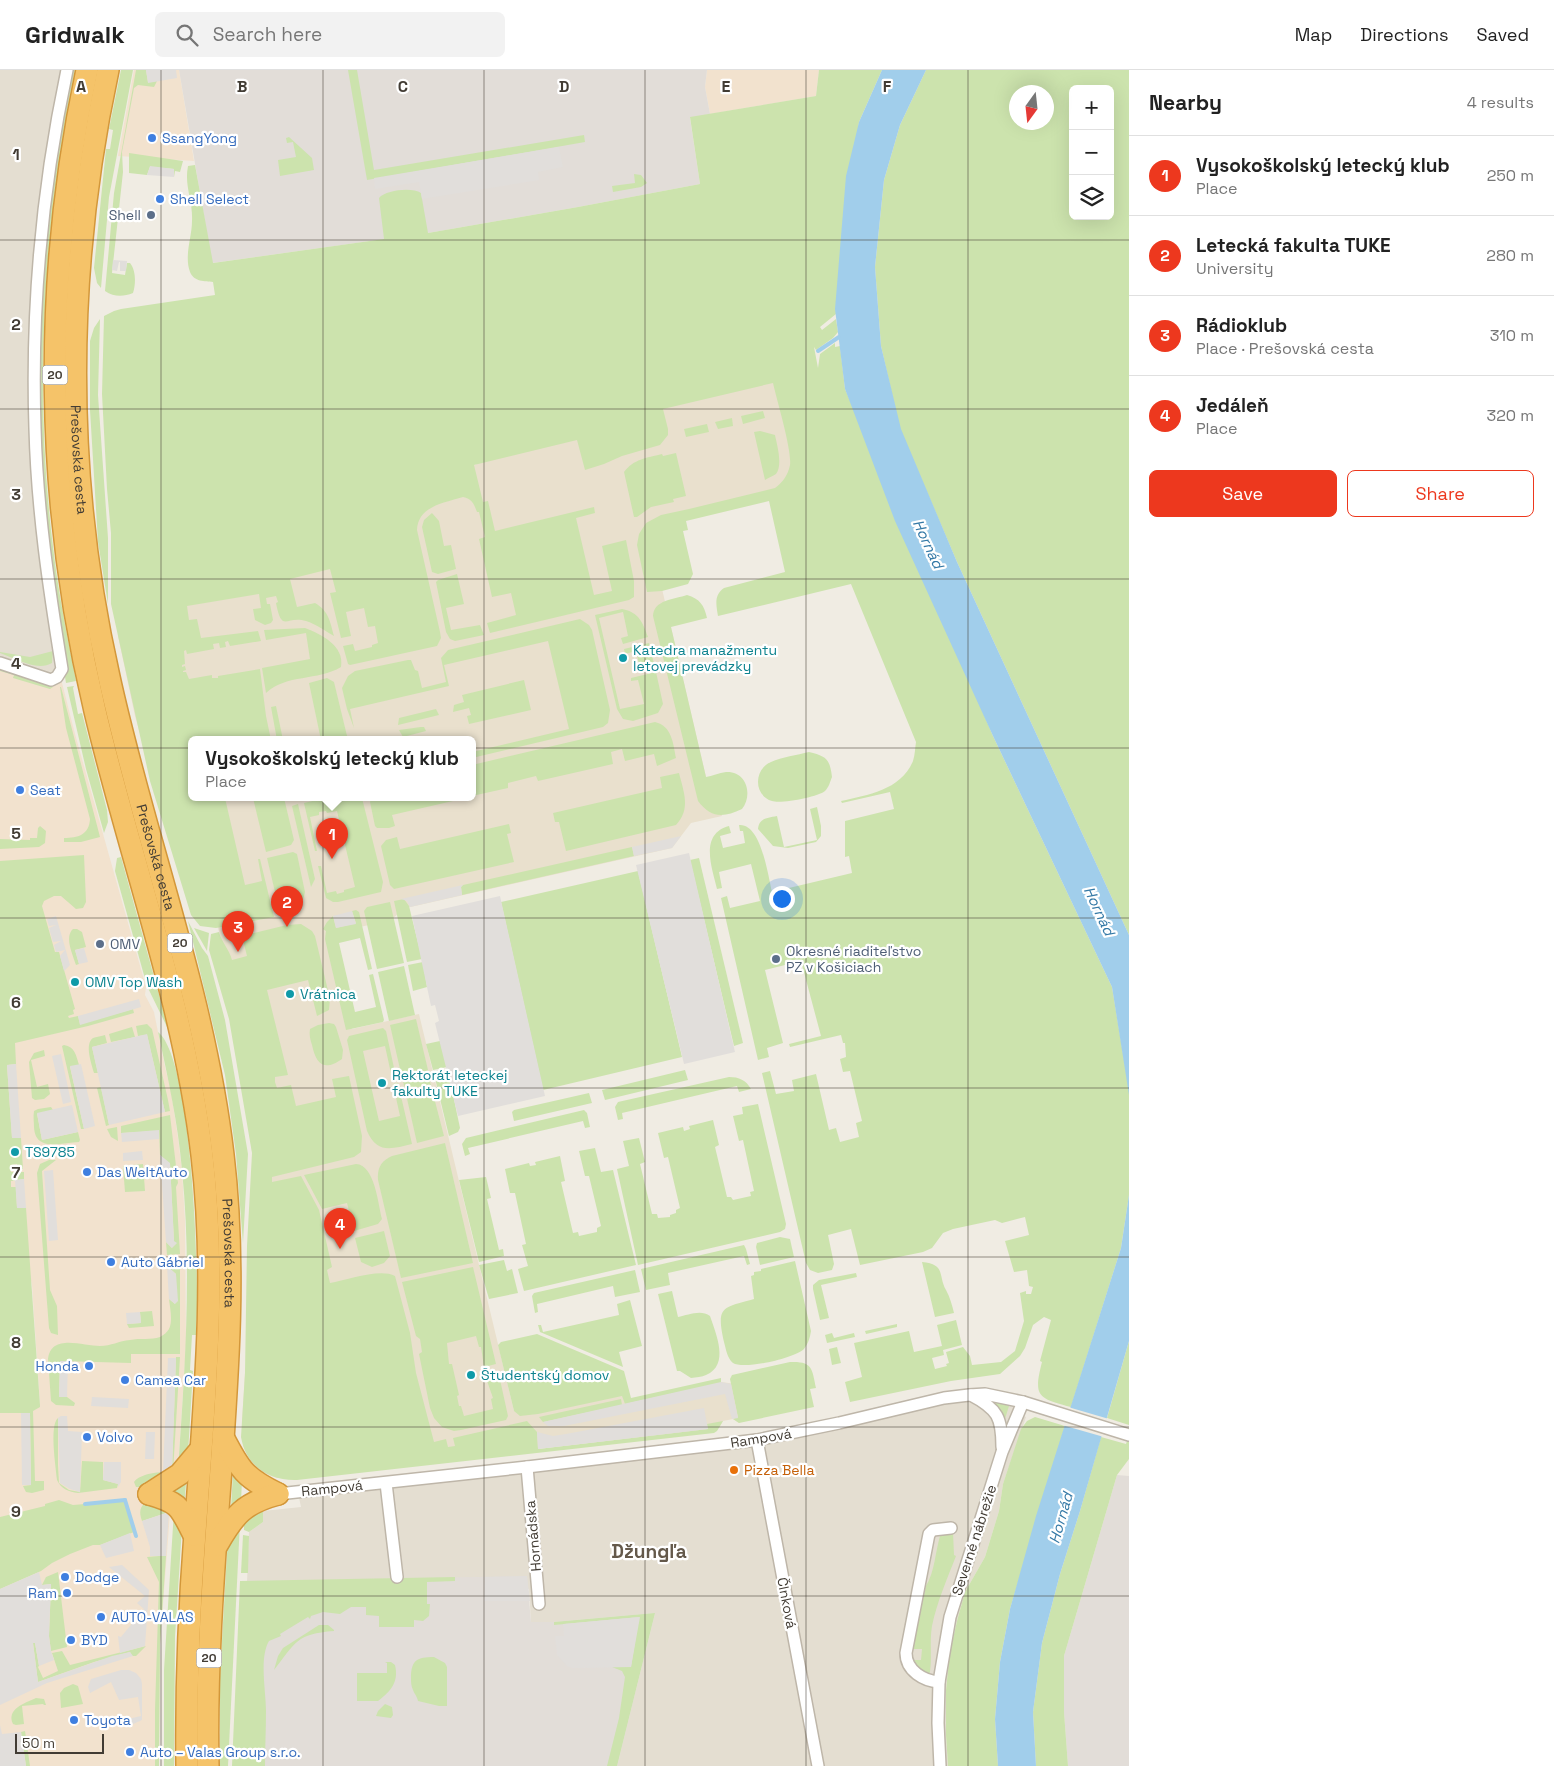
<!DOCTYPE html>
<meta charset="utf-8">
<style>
body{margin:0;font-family:"Space Grotesk",sans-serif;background:#f2f2f2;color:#222}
.controls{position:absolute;right:15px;top:15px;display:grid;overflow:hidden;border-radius:8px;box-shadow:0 5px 20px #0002}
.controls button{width:45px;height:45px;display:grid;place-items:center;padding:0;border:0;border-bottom:1px solid #e0e0e0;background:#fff;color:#222;font:25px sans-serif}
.compass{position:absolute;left:1009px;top:15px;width:45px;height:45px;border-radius:50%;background:#fff;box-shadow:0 5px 20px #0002;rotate:195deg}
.scale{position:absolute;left:15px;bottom:12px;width:89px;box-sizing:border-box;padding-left:5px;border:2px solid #423c34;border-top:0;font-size:14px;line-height:18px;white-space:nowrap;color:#423c34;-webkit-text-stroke:4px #fff;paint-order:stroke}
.you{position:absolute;left:781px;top:828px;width:18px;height:18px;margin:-12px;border:4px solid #fff;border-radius:50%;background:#1a73e8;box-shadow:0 0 0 8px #1a73e833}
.badge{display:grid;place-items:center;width:32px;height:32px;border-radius:50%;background:#ed381e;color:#fff;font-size:16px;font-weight:700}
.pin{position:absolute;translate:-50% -41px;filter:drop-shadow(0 1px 2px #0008)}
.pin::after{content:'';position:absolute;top:26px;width:18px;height:15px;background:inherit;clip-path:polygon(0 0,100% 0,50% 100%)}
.popup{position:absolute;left:188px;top:666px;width:288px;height:65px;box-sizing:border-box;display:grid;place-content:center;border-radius:8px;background:#fff;filter:drop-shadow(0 1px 4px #0005);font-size:16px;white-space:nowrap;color:#767676}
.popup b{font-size:19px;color:#222}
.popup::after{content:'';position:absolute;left:50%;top:100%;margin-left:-10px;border:10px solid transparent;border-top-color:#fff}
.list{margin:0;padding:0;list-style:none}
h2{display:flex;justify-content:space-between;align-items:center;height:65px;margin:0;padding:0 20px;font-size:21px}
h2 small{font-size:16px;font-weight:400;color:#767676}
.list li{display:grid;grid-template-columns:32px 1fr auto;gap:15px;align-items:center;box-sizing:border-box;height:80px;padding:0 20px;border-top:1px solid #e0e0e0}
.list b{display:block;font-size:19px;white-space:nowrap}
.list p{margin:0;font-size:16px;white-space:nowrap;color:#767676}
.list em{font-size:16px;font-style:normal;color:#767676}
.actions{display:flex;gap:10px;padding:15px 20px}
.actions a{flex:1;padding:11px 0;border:1px solid #ed381e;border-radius:8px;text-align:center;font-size:18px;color:#ed381e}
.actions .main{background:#ed381e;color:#fff}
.icon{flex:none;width:28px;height:28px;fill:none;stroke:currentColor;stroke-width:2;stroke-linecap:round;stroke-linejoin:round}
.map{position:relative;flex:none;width:1129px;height:1696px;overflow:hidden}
header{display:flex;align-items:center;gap:30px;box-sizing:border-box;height:70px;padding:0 25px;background:#fff;border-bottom:1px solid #e0e0e0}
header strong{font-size:24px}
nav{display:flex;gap:28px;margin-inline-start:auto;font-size:18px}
.search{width:350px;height:45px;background:#f2f2f2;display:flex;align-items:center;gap:12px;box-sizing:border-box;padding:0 18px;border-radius:8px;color:#767676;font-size:19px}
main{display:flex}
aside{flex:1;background:#fff}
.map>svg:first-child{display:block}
.residential{fill:#e4ded1}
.commercial{fill:#f2e2ce}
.industrial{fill:#e2ddd8}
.education{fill:#e9e0cd;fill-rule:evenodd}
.green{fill:#cce3ad;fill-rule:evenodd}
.parking{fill:#e1dedb}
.water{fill:#a1ceeb}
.pier{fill:#f0ece3}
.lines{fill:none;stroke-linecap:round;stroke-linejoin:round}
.stream{stroke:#a1ceeb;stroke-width:4}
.street-casing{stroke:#beb6a9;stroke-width:14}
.highway-casing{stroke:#d3973a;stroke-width:24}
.street{stroke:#fff;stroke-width:11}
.highway{stroke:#f5c369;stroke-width:21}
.grid{fill:none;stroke:#423c34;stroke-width:1;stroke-opacity:0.55}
.shop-dot{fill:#3f7fe0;stroke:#fff;stroke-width:2}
.service-dot{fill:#5c6f8a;stroke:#fff;stroke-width:2}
.culture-dot{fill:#0f9aa8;stroke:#fff;stroke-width:2}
.food-dot{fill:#e8710a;stroke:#fff;stroke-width:2}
.labels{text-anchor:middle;stroke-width:4.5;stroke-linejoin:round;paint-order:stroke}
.shield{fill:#fff;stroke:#7b7671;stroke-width:1}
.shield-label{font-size:12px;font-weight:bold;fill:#423c34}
.shop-label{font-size:14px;fill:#366cbe;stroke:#fff;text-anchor:start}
.service-label{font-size:14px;fill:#4e5e75;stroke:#fff;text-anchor:start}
.street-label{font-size:14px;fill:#423c34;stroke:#fff}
.culture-label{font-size:14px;fill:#0d838f;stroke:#fff;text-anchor:start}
.food-label{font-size:14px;fill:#c56008;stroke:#fff;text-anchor:start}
.water-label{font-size:15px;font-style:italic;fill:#3479a6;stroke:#fff}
.district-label{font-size:19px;font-weight:bold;fill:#64594b;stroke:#fff}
.grid-label{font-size:16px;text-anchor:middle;font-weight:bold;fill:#423c34;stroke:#fff;stroke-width:4.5;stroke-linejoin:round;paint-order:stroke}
</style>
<header>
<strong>Gridwalk</strong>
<div class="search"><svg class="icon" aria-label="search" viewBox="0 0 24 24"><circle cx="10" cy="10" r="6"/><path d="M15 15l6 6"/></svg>Search here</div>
<nav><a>Map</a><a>Directions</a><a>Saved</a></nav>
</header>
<main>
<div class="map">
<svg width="1129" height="1696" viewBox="0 0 1129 1696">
<rect width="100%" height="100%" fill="#f0ece3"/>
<g class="residential">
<path d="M0,0H67L34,284L57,607L0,593Z"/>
<path d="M944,1328L1023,1332L1018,1344L1026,1347L1003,1414L999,1441L985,1487L965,1522L953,1566L946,1620V1665L948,1696H617L655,1543L554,1552H531L529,1519L427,1508L247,1512L249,1462L263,1452V1441L301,1437L297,1418L757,1370Z"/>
</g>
<g class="commercial">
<path d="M134,0H179L194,91L118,86Z"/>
<path d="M707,0H819L816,26L710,44L705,17Z"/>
<path d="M0,593L40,607L60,605L75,664L146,917L145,925L154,942L165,997L171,1021L178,1068L182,1101L185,1151L186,1276L178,1399L173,1404L160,1574L159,1696H0V1335L40,1334L32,1215L10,1122V1079L4,1004L5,987L0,829Z"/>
</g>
<g class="industrial">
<path d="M179,0H707L705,17L710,44L690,48L700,114L578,137L428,163L212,193Z"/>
<path d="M1117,1405L1129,1406V1696H1068L1064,1642V1586Z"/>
<path d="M527,1506L531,1552H554L655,1543L617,1696H246L247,1512Z"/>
</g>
<path class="education" d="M779,305L819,418L648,459L706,707L715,718L722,746L691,753L672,778L406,838L389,851L330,863L352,959L419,944L514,1341L624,1321L627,1333L721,1312L736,1314L739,1353L733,1349L723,1351L719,1358L277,1408L262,1402L251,1392L243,1376L242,1352L245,1303L267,1186L222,873L218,857L147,688L135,646L118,566L306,469L550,362ZM192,670H472V728H192Z"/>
<g class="green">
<path d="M71,0H75C43,160 33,323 54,485C59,527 68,569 76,611L66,613L65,607L67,591L55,528L46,453L47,452L42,396L39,311L40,235L52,106Z"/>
<path d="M121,0H133L109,127L101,218L97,213L94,198L106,79H110L113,60L109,59Z"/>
<path d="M136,0H146L148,12L157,11L154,17L138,15L134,18L122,82L123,102L112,203L125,205L127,193H130C136,200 136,214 133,223C123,227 114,227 105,221L114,123Z"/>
<path d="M348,0H357L374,100L584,65L585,72L367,110Z"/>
<path d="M819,0H882L859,52L836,244L820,257L822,260L836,249L838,262L833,268L816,280L814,277L818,298L820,284L835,273V277L840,276L845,319L993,666L1112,917L1129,1020V1125L1121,1178L1071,1337C1038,1328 1033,1327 1042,1292L1040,1291L1051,1250L1044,1247L1033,1255L1025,1278L1020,1286L1000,1304L951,1311L850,1332L845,1312L862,1307L854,1273L909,1261L914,1282L942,1276L937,1255L956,1250L962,1275L943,1280L944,1285L932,1288L935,1299L947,1296L946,1294L949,1293L946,1282L963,1277L970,1286L972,1295L1001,1292L1015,1281L1024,1251L1020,1223L1026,1221V1224H1031L1033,1217L1029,1216L1027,1200L1014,1202L1005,1171L1029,1165L1025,1147L1002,1153L995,1150L953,1159L943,1163L932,1178L923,1182L860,1195L851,1159L828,1165L834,1194L832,1200L818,1203L810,1200L806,1193L762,1003L770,1001L776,1024L794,1021L792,1010L816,1004L829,1060L836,1058L840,1072L859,1067L856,1053L862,1051L850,1001L843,1002L840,989L846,987L845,973H843L841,965L790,977L789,974L821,966L801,891L765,900L783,973L767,978L769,987L758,990L721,828L727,826L730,838L760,831L751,794L719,802L722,818L717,819C712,798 699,764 729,756L731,763L720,766L723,778L745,773L743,761H740L739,755C761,753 768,805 772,822L852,803L849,786L845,787V751L894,739L890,722L842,733L841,731C868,725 901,720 913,691C915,685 915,678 916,672L851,514L718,546C716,534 714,525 724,518L785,502L769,431L686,451L688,460L683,461L693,504L688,514L662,521L647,522L637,475L639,464L646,453L661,445L689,439L775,418C783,412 788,405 790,395C792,380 777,331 773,313L663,339L668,359V365L660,375L622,386L604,394L585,400L577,370L474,395L483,432L488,431L495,461L594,437L595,443L576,448L594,525L612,521L602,476L626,470L634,511V527L629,530L490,563L487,553L516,545L511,523L492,527L479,469L485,467L479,442H477C474,434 472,429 463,427C444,433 418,436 417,460L440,562L441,568L437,576L350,595L348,594L343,576L353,574L355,581L372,577V575L378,573L375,556L368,557L364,538L346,542L351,566L341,568L330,523L336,522L330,499L290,509L297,537L315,533C329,541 330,552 334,566C325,561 316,554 306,551C286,545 282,564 276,533L278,532L276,526L266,528L267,534H270L273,550L271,553L265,555L255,550L253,539L261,538L259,524L187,536L189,550L197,549L201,568L258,561L261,571L230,576L228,571L225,572L226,577L220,578L219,573L213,574L214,579L187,584L186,580L184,581L185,594L182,595V597L185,596L186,600L183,601V602H186L189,609L212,605V608H218V606L260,599L266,646L271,670H192V728H225L245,815L262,811L258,789H260L274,847L216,858L200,856L191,845L150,711L111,534V463L107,419L102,324L104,246L114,241L121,239L215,225L213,212C205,211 194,212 190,202C184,186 192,167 192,151C193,131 184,116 188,96L195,95L213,193L384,169L379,128C386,120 412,117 421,123L428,163L578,137L700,114L690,47L816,26Z"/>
<path d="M926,0H1129V865L957,492L900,359L881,276L875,197L884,110L900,55ZM1073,19H1110V146H1073ZM1016,22H1046V52H1016Z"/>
<path d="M289,67L312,88L314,100L280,106L278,90L296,87L293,72L287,73L286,68Z"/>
<path d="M129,83L183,91L180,102L175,101L174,107V99L150,97L147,105L129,103Z"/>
<path d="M634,104L641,105L647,113L641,117L613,122L612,116L635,113Z"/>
<path d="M100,249L98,325L108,468V534L98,472L90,340V271L94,258Z"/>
<path d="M763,341L765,348L743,354L741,346Z"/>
<path d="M732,348L733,356L718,359L715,352Z"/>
<path d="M707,354L709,362L686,367L684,359Z"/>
<path d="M760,361L775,365C777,375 783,395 776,404C773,406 768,408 765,410L754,362Z"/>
<path d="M676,383L686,426L673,429L674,432L651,437L637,447H634L624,402C634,389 646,388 662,384L663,386Z"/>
<path d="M432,443L439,451L444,476L451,475L456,499L438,504L432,502L422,457L424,450Z"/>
<path d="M457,504L464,534L446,538L451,560L480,555L484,565L455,571L450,569L446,562L436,512L438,510Z"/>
<path d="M687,525C700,529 704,535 707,548L671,557L706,707C712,706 719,703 726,702C747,701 753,725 742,739C723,748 711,748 698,731L653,546C653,530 675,529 687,525Z"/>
<path d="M622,539C639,542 643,553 648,567L623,574L621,568L628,566L623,542L599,548L620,639L644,634L638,610L631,611V608L656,602L663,634L658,643L633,651L623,649L617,639L595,545Z"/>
<path d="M580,549L589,555L592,560L610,640L608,653L603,657L472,688V682L569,659L548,571L444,595L449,616L350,639L354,658L347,639L342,618L348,606L355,601L408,590H411L415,600L418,601L422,618L446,612L441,588L448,580Z"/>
<path d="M305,558C321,564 345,576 341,597C318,611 286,604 266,623L262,598L310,589L306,563L266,570L264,560Z"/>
<path d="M649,573L654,594L640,598L636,581L625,584L624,579Z"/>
<path d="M53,581L52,593C37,602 15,588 0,583V582L30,587Z"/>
<path d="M0,598C7,600 15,600 21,603C32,608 39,614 52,615L53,617L50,619L13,608L14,605L0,601Z"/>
<path d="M327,608L334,612L348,670H321L309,613Z"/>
<path d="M524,610L531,640L469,654L467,646L471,645L469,638L453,642L454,635L464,632L462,625Z"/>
<path d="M74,616L73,618L78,644L82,643L107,740L108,752L104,763L86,699L67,617Z"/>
<path d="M60,617H61L100,767L81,772H64V768C78,768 89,765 90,749L66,658Z"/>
<path d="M276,636L283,670H277L271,637Z"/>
<path d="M436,639L439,645L398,655L399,648Z"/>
<path d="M655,652C672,656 673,673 676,688L657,696L654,684L625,691L622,679L611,682L613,694L538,711L536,706L508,713V718L472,726V695Z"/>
<path d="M421,657H424L426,661L403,667L399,660Z"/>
<path d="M809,682C826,686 830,689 832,707C830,712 829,717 825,721C818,727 781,734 772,731C753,725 754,699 771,692C782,687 797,685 809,682Z"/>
<path d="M679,703C684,723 691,739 676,755L566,781L559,752H555L553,743L662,718L660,707Z"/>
<path d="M253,728H284L294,770L291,775L266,782Z"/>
<path d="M325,728H362L383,812L381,822L338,832H333L326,828L318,796H321L327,823L336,821L337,824L344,822V820L355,817L337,741L327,743L326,741L319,742V745L310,747L317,781H315L304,733Z"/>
<path d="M371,728H466L392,745L395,756L389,758H377L375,756L370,732Z"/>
<path d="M298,734L315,809L311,817L292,736Z"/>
<path d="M817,737L821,756V766L816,772L788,778L773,776L758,759C759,748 767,748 777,746L784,777L817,770L810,739Z"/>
<path d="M509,754L511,763L507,764L514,792L394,819L390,815L381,776L386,770L397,767L400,779Z"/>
<path d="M40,756L46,761L45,773L39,777L0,779V769L30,770V768H37L38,758Z"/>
<path d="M632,777L634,786L462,825L461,817L463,815Z"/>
<path d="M293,782L297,784L305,822C303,834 296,840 285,844L279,839L267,788Z"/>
<path d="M84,785L86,832L83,838L76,839L61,826H54L44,831L42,836L55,882H59L75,939L73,940L74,944L68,946L69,948L78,946L80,954L133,939L134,943L88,956L15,973L16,994L7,995L12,1068H21L23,1099L17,1100V1094L11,1095V1102H24V1109L11,1111V1117H16L17,1138H26L40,1335V1337L33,1341L35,1411H44V1420L32,1423L26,1422L23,1416L31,1415L30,1343H0V791Z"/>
<path d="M121,787L169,961L147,916L115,801L117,788Z"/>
<path d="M699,788L743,973L734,976L690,790Z"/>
<path d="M638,801L682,987L543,1020L501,832Z"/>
<path d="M404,829L409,836L422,889L407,892L394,831Z"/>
<path d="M390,832L404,893L377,899L364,841L367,837Z"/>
<path d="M356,840L359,842L372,899L368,900L360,868L339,873L355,942L376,937L369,905L373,904L384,950L383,952L346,960L325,869L326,861L323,859L327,852L333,846L336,858L356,853L352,841Z"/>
<path d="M188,851L202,878L208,886L225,950L248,1084L243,1173L236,1084L225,1005Z"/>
<path d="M301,854L312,861L315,866L330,929L329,940L317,946L308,910L267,920L288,1005L275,1007V1012L277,1018L291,1015L296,1036L336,1027L332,1009L349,1006L362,1066L361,1082L354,1087L272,1107V1112L301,1106L319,1140L332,1197L327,1200L330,1213C347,1210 380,1198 395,1206L410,1263L416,1303L434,1372L446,1369L448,1377L455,1376L453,1368L527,1351L537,1362L538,1379L708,1359L707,1354L723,1351L717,1361L714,1363L297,1410C269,1411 246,1396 241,1367L245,1303L247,1176L252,1083L229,949L209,880L211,864L219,862C222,873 229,879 232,890L247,886L242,866L287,855Z"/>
<path d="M194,858L209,863L207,881Z"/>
<path d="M73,859H77L82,862L86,877L75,880L79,894L76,895C73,885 64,867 73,859Z"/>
<path d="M423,892L427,917L413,921L408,895Z"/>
<path d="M404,896L415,945L389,951L378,902Z"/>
<path d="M416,949L428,1000L426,1003L402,1008L390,955Z"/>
<path d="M329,953L334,954L336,957L343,980L342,989C324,1002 316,994 312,975C310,969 309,964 310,959L318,955Z"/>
<path d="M147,954L152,959L168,1030L170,1041L165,1042L147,965L138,966L136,956Z"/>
<path d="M132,957L135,967L111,972L109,964Z"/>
<path d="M383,958L386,961L396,1007L392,1008L385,976L363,981L379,1051L400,1046L393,1014L398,1013L412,1074C391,1079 377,1084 367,1061L347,970L349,966Z"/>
<path d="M158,962C193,989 200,1215 196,1265H192L190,1300L193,1301L188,1383L178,1399C185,1300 192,1199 182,1100C178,1053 168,1008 158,962Z"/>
<path d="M105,965L107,973L92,977L98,1003H94C92,995 84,974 93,968C96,967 102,966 105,965Z"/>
<path d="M440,971L447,997L433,1000L426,974Z"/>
<path d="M64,975C75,977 76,985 79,995L70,997L84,1059H81L62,976Z"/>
<path d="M44,980L45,986L31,990L37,1017L48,1014L50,1024L44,1029L35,1030L32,1028L29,992L34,983Z"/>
<path d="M685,1000L688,1010L605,1030L602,1020Z"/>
<path d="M448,1001L460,1058L458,1062L449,1066L434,1004Z"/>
<path d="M427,1006L429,1008L444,1066L417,1073L403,1011Z"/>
<path d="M729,1007C739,1007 746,1010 751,1019L739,1022L737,1016L622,1043L623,1049L618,1050L615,1037L618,1032Z"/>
<path d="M101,1017L109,1055L106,1056L97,1018Z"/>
<path d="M589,1023L592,1033L514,1051L512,1042L514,1040Z"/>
<path d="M758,1034L786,1154L785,1159L780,1162L638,1195L617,1099L629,1096L623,1071L639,1068L645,1092L640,1094L652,1144H657L658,1148L670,1147V1145L676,1143V1140L680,1138L668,1087L664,1088L658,1063L683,1057L684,1061L690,1059L689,1056L713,1050L719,1075L715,1077L727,1127H731L733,1130L751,1126L750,1122L754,1121L743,1070L739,1071L733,1046L743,1044L742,1037Z"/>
<path d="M51,1037L53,1040L37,1044L42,1070L78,1062L80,1070L79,1072C61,1073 35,1082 34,1057C34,1052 33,1047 34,1041L38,1039Z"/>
<path d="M584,1040L587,1043L590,1057L585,1058L583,1051L468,1078L470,1084L465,1086L462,1074L466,1068Z"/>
<path d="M170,1045L178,1113L176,1117L180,1184L167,1185L166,1172L172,1178L174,1171L170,1094L160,1085L159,1061L121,1063V1056Z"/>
<path d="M117,1057L118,1071L111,1067L107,1059Z"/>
<path d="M445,1073L473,1193L401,1208L378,1110C377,1098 381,1091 392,1086Z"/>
<path d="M595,1078L601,1102L613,1100L636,1195L524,1221L518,1199L528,1196L522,1175L526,1174L515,1123H510L505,1099L529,1093L530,1096L536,1095L535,1092L560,1086L565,1111L561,1112L573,1163L578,1162L579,1166L597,1162V1158L601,1156L589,1106H585L579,1081Z"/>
<path d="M49,1090H56L42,1101L50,1220L57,1236L58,1265L51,1263L49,1258L37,1103L40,1094Z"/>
<path d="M143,1094L145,1121L125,1122L123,1096Z"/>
<path d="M356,1094C375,1095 378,1134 382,1149L378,1154L354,1161L347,1133L322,1139L304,1105Z"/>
<path d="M486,1107L491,1128L487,1129L499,1180L503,1179L504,1186L479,1192L459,1110Z"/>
<path d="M384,1161L390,1186L384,1193L372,1197L361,1192L355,1168Z"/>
<path d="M780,1167L790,1169L794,1187L760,1195L756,1177L757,1173Z"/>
<path d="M744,1175L746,1179L750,1194L747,1195L744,1186L668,1203L670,1215L646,1220L641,1199Z"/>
<path d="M180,1190V1284H131V1293L60,1291L59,1327H67L75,1333L74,1336L56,1335L51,1331L48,1289C51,1263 83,1276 100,1276C111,1276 119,1271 130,1270C140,1268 151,1270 160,1267C164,1265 167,1262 169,1259C173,1251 170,1238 169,1229L175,1234L176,1204L167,1196V1191Z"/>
<path d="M504,1190L507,1201L512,1199L518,1223L489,1229L479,1195Z"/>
<path d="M795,1191L811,1261C810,1268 808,1274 804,1279C795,1288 744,1300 733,1293C727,1288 726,1279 724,1272C716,1236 722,1238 754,1229L751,1206L754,1205V1202L761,1201V1199Z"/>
<path d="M922,1192C946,1194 938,1206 946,1220C950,1227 952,1235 954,1243L935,1247Z"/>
<path d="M473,1197L496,1294L484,1297L481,1277H479L476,1266L447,1273L449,1294H452L459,1325L457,1326L459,1336H461L464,1346L493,1339L491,1329L493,1328L486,1308L499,1305L508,1346L506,1350L461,1360L454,1361L442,1357L434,1348L430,1338L419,1284L422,1282L420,1269L416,1266L402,1212Z"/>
<path d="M635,1200L640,1222L615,1227L613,1216L537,1234L538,1242L535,1243L532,1226L534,1223Z"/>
<path d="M856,1203L857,1207L821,1215L829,1248L820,1250L813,1219V1215L819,1210Z"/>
<path d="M672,1221L678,1247C688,1245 701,1239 710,1246C716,1264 730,1295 706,1305C702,1307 696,1307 691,1308L680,1301H677L658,1224Z"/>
<path d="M630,1230L642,1276L619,1282L623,1297L540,1262L538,1255H541L543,1262L619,1245L617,1234Z"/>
<path d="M152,1241L154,1256L129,1258L127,1254L141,1253L140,1242Z"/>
<path d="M897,1254V1257L866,1264L865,1261Z"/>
<path d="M832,1263L834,1268L854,1263L855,1267L827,1273L825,1265Z"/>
<path d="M537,1264L624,1301L631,1328L721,1308V1313L625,1334L622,1326L538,1344L520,1346L514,1341L498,1275L501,1272Z"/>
<path d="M1129,1271V1355L1107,1348Z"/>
<path d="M837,1277L841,1293L832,1295L829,1279Z"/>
<path d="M176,1287H180L173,1402L143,1417H136L134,1412C140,1403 161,1402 172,1401Z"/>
<path d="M790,1292C813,1291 812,1299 816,1318L810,1319L814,1337L739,1353L733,1349L738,1347L730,1309L732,1305Z"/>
<path d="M621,1329L622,1335L543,1352L539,1347Z"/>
<path d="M991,1331L1009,1336L1005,1349Z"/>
<path d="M1035,1347L1065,1356L1010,1539L1000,1592L995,1649L998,1696H948L946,1665V1620L950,1582L957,1551L965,1522L985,1487L999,1441L1003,1414L1021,1359L1027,1351Z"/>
<path d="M58,1348V1395L59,1413L69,1420L80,1422L82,1391L103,1392V1410L118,1414L117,1418L78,1423C69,1422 61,1419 57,1410C56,1398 49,1355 58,1348Z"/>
<path d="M1101,1367L1126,1374L1127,1371L1129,1372V1389L1117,1405L1064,1586V1642L1068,1696H1036L1033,1642L1042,1573L1060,1504L1080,1441Z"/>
<path d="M187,1401L184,1437L175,1428V1414Z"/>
<path d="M233,1402L242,1410L241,1432L231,1439Z"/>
<path d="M121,1429L125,1432L134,1462L100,1475H93L70,1484L52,1493L41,1501L0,1519V1447L45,1436V1434L59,1430L73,1435L85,1434Z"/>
<path d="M148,1432L169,1442L142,1451C139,1443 139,1435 148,1432Z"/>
<path d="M174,1440L182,1457L175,1567L174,1696H164V1600Z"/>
<path d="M263,1441V1452L249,1462L244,1460V1453L253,1446Z"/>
<path d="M240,1452L228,1696H220V1606L227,1483L228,1476Z"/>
<path d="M953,1462L954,1485L956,1486C947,1509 937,1532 932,1556C929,1573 933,1590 929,1607L918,1598L912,1590H921L922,1579H912L926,1516C935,1501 935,1483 940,1466Z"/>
<path d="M243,1465L249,1466L248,1503H241Z"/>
<path d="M159,1486H166L160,1574L159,1696H155V1640L159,1512L147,1487Z"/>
<path d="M58,1502L67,1577L51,1581L49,1566L51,1514L42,1515L46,1507Z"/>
<path d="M455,1507V1511L427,1512V1534H430L429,1546L423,1551L414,1550V1557H379V1546L366,1545V1537H351L340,1544L323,1542L311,1546L310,1549L308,1547L280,1564L281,1566L269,1571C259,1588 266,1621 266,1641C266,1659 265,1678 265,1696H232L240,1511Z"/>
<path d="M655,1543L617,1696H607L619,1648L625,1607L622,1601L612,1597H631L639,1547L554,1555V1552Z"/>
<path d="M319,1555H328L334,1560V1561C296,1564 296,1572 274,1600L278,1586L283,1578Z"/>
<path d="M33,1573H35L39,1596L38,1597L43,1608L58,1601L52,1583L62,1581L70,1595L146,1576L136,1586H132L130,1582L94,1592L38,1612Z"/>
<path d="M434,1587L445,1593L447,1597V1636H439L418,1631C417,1626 415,1625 413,1620C411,1616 411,1612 411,1608C411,1590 417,1587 434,1587Z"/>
<path d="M385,1592H391L395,1595C399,1612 391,1621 378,1631H357V1603H387V1593Z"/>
<path d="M73,1614L78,1616L83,1634L61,1638L60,1623L64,1618Z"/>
<path d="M36,1628L44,1629L46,1635H44L43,1634L22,1636L24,1654L16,1655L13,1654C6,1639 25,1633 36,1628Z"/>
<path d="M385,1634L392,1637L393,1645L391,1648L376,1646L378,1641Z"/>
<path d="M25,1661L30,1696H26L21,1662Z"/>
</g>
<g class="parking">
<path d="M146,0H176L177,8L148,13Z"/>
<path d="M559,77L563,97L538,102L539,110L422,129L419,112L375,119L374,108Z"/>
<path d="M150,96L174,99V107L147,105Z"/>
<path d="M113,190L127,191L126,201H120V192H119L117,201L112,200Z"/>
<path d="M681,766L672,778L634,786L632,777Z"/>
<path d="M689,783L735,982L684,994L636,795Z"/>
<path d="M463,815L461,817L462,825L410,837L407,831L401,829Z"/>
<path d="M500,826L545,1026L458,1046L435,953L439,951L435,935L431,936L412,846Z"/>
<path d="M352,841L356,854L336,858L333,846Z"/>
<path d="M56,846L70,895L64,901L60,886L65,880L56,882L54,875L61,871L53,872L49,858L56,855L49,856L47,849Z"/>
<path d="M84,878L88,892L79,894L75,880Z"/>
<path d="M139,929L141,937L80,955L78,946Z"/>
<path d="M147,964L165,1042L109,1055L92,977Z"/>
<path d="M61,984L71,1032L63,1034L52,986Z"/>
<path d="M16,994L21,1068H12L7,995Z"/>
<path d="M81,994L95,1056L84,1059L70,996Z"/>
<path d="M72,1035L78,1062L42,1070L37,1043Z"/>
<path d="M159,1060V1069L122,1072L121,1063Z"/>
<path d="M142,1081L143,1090L123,1091V1083Z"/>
<path d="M160,1085L170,1093L174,1171L177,1173L172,1178L166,1172Z"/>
<path d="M53,1100L58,1170L49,1171L44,1101Z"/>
<path d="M24,1109L26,1138H17L15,1110Z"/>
<path d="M167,1196L176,1204L178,1231L175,1234L169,1229Z"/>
<path d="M140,1242L141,1253L127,1254L126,1243Z"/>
<path d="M168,1288H176L172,1402L163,1401Z"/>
<path d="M60,1291H68L67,1327H59Z"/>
<path d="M721,1312L731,1314L738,1348L732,1349L725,1324L564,1356H548L543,1352Z"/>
<path d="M92,1327L129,1329L128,1338L91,1336Z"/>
<path d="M704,1338L708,1359L538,1379L537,1362L553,1366L566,1364Z"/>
<path d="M21,1343H30L31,1415H22Z"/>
<path d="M61,1346H67L68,1361L82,1362L80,1422L70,1419L60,1413L58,1348Z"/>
<path d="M146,1362H155L154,1389H145Z"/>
<path d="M104,1392H121V1412L118,1417V1414L103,1410Z"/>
<path d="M169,1442L166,1486H150V1477L142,1451Z"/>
<path d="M130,1463L134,1481L106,1488L100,1475Z"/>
<path d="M122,1495L149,1520L145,1576L120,1583L118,1566L121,1567L144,1539L137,1533L145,1526L109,1497Z"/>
<path d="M39,1502L42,1515L51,1514L49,1566L51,1581L54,1590L39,1596L35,1573H33L38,1612L112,1586L130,1582L133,1586L47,1613L0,1635V1519Z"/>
<path d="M527,1506L530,1531H484L485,1507Z"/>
<path d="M640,1547L631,1597L573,1598L567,1596L557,1585L555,1566H564L563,1554Z"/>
<path d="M121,1600H129L136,1603L141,1609L142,1614V1650L131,1655L128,1649L141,1646L138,1627L119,1630L111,1612L90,1623L88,1617L91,1609Z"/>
<path d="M0,1655L2,1664L21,1662L26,1696H0Z"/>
</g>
<g class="water">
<path d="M882,0H926L900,55L884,110L875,197L881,276L901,359L957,492L1129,865V1025L1112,917L993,666L895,451L845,319L835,239L846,106L859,52Z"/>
<path d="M1129,1125V1271L1080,1441L1060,1504L1042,1573L1033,1642L1036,1696H998L995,1649L1000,1592L1010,1539L1036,1446L1121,1178Z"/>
</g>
<path class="pier" d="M1068,1337L1109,1349L1104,1367L1062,1355Z"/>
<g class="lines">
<g class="stream">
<path d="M818,281L839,267"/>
<path d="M125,1430L136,1466"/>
<path d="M85,1434L125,1430"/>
</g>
<defs>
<g id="street">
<path d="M0,593L51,610L57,607L62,599C49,519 37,439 35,358C31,237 42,118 67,0"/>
<path d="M971,1325C998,1339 1002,1348 1002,1377"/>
<path d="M757,1370L818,1696"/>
<path d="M527,1397L539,1534"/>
<path d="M386,1413L397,1507"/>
<path d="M278,1424L527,1397L757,1370L839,1353L944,1328L969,1325L985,1324L1023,1332L1129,1365"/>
<path d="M939,1612C924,1611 906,1601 906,1583L929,1464L933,1460L951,1458"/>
<path d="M940,1696L938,1653L939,1612L950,1547L1002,1382L1023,1332"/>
</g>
<g id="highway">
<path d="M87,0C42,211 45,431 95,641C130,789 184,933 202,1085C217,1211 204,1337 195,1463C189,1541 186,1618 187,1696"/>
<path id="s1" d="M108,0C65,199 64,408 109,607C144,768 204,921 223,1085C236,1194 228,1303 220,1412C213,1507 206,1601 208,1696"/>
<path d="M223,1367C240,1400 245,1408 278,1424"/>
<path d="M149,1424L180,1404L201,1379"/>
<path d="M149,1424C181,1433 180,1438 194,1465"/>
<path d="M217,1475C234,1445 244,1433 278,1424"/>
</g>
</defs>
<use href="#street" class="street-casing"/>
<use href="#highway" class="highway-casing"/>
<use href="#street" class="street"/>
<use href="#highway" class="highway"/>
</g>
<path class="grid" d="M161,0V1696M323,0V1696M484,0V1696M645,0V1696M806,0V1696M968,0V1696M0,170H1129M0,339H1129M0,509H1129M0,678H1129M0,848H1129M0,1018H1129M0,1187H1129M0,1357H1129M0,1526H1129"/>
<g class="shop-dot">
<circle cx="152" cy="68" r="5"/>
<circle cx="160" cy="129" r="5"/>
<circle cx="20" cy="720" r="5"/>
<circle cx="87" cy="1102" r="5"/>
<circle cx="111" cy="1192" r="5"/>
<circle cx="89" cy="1296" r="5"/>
<circle cx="125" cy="1310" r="5"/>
<circle cx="87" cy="1367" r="5"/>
<circle cx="65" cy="1507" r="5"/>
<circle cx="67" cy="1523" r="5"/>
<circle cx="101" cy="1547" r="5"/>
<circle cx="71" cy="1570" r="5"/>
<circle cx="74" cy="1650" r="5"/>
<circle cx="130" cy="1682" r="5"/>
</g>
<g class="service-dot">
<circle cx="151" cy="145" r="5"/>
<circle cx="100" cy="874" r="5"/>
<circle cx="776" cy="889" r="5"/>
</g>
<g class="culture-dot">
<circle cx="623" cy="588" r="5"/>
<circle cx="75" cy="912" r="5"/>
<circle cx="290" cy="924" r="5"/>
<circle cx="382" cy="1013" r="5"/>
<circle cx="15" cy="1082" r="5"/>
<circle cx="471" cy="1305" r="5"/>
</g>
<circle class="food-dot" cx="734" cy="1400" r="5"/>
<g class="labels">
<g class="shield">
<rect x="42.5" y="295.5" width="25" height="19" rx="4"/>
<rect x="167.5" y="863.5" width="25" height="19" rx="4"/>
<rect x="196.5" y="1578.5" width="25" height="19" rx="4"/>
</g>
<g class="shield-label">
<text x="55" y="309">20</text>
<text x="180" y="877">20</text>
<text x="209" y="1592">20</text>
</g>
<g class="shop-label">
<text x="162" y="73">SsangYong</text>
<text x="170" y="134">Shell Select</text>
<text x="30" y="725">Seat</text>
<text x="97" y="1107">Das WeltAuto</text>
<text x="121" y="1197">Auto Gábriel</text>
<text x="79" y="1301" text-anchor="end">Honda</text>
<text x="135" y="1315">Camea Car</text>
<text x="97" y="1372">Volvo</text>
<text x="75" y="1512">Dodge</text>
<text x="57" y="1528" text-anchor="end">Ram</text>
<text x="111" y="1552">AUTO-VALAS</text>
<text x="81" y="1575">BYD</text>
<text x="84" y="1655">Toyota</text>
<text x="140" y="1687">Auto – Valas Group s.r.o.</text>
</g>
<g class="service-label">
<text x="141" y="150" text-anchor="end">Shell</text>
<text x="110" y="879">OMV</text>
<text x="786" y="886">Okresné riaditeľstvo<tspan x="786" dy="16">PZ v Košiciach</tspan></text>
</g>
<g class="street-label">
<text dy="5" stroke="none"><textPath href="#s1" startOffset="392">Prešovská cesta</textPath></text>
<text dy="5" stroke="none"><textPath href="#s1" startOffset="798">Prešovská cesta</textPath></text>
<text dy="5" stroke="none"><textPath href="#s1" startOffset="1202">Prešovská cesta</textPath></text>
<text transform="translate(761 1368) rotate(-9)" y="5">Rampová</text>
<text transform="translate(332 1418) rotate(-6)" y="5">Rampová</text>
<text transform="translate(533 1466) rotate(-95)" y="5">Hornádska</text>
<text transform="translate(974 1470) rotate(-72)" y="5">Severné nábrežie</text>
<text transform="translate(787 1533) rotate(79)" y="5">Člnková</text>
</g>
<g class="culture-label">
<text x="633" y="585">Katedra manažmentu<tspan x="633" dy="16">letovej prevádzky</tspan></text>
<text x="85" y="917">OMV Top Wash</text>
<text x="300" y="929">Vrátnica</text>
<text x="392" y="1010">Rektorát leteckej<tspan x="392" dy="16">fakulty TUKE</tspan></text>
<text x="25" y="1087">TS9785</text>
<text x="481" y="1310">Študentský domov</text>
</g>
<g class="food-label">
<text x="744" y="1405">Pizza Bella</text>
</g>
<g class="water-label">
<text transform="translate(928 474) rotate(65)" y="5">Hornád</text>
<text transform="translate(1099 841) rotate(65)" y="5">Hornád</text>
<text transform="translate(1061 1448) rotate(-74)" y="5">Hornád</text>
</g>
<g class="district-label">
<text x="649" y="1488">Džungľa</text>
</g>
</g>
<g class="grid-label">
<text x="81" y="22">A</text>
<text x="242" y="22">B</text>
<text x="403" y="22">C</text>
<text x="564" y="22">D</text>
<text x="726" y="22">E</text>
<text x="887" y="22">F</text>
<text x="16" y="90">1</text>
<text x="16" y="260">2</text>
<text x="16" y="430">3</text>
<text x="16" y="599">4</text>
<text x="16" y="769">5</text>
<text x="16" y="938">6</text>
<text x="16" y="1108">7</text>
<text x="16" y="1278">8</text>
<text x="16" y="1447">9</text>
</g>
</svg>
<div class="controls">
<button>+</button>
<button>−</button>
<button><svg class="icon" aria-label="layers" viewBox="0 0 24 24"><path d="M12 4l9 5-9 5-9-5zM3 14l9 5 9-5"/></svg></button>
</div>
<svg class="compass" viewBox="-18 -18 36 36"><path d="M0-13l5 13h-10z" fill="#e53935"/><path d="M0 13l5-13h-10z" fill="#767676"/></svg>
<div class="scale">50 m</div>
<div class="you"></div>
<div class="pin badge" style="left:332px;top:789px">1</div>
<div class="popup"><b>Vysokoškolský letecký klub</b>Place</div>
<div class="pin badge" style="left:287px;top:857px">2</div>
<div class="pin badge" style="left:238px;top:882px">3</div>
<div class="pin badge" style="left:340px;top:1179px">4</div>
</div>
<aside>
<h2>Nearby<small>4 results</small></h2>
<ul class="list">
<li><span class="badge">1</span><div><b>Vysokoškolský letecký klub</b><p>Place</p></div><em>250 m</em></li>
<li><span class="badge">2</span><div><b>Letecká fakulta TUKE</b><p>University</p></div><em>280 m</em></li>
<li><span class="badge">3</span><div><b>Rádioklub</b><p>Place · Prešovská cesta</p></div><em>310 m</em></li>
<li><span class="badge">4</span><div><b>Jedáleň</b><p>Place</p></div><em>320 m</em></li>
</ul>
<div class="actions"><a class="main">Save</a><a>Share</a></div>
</aside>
</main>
